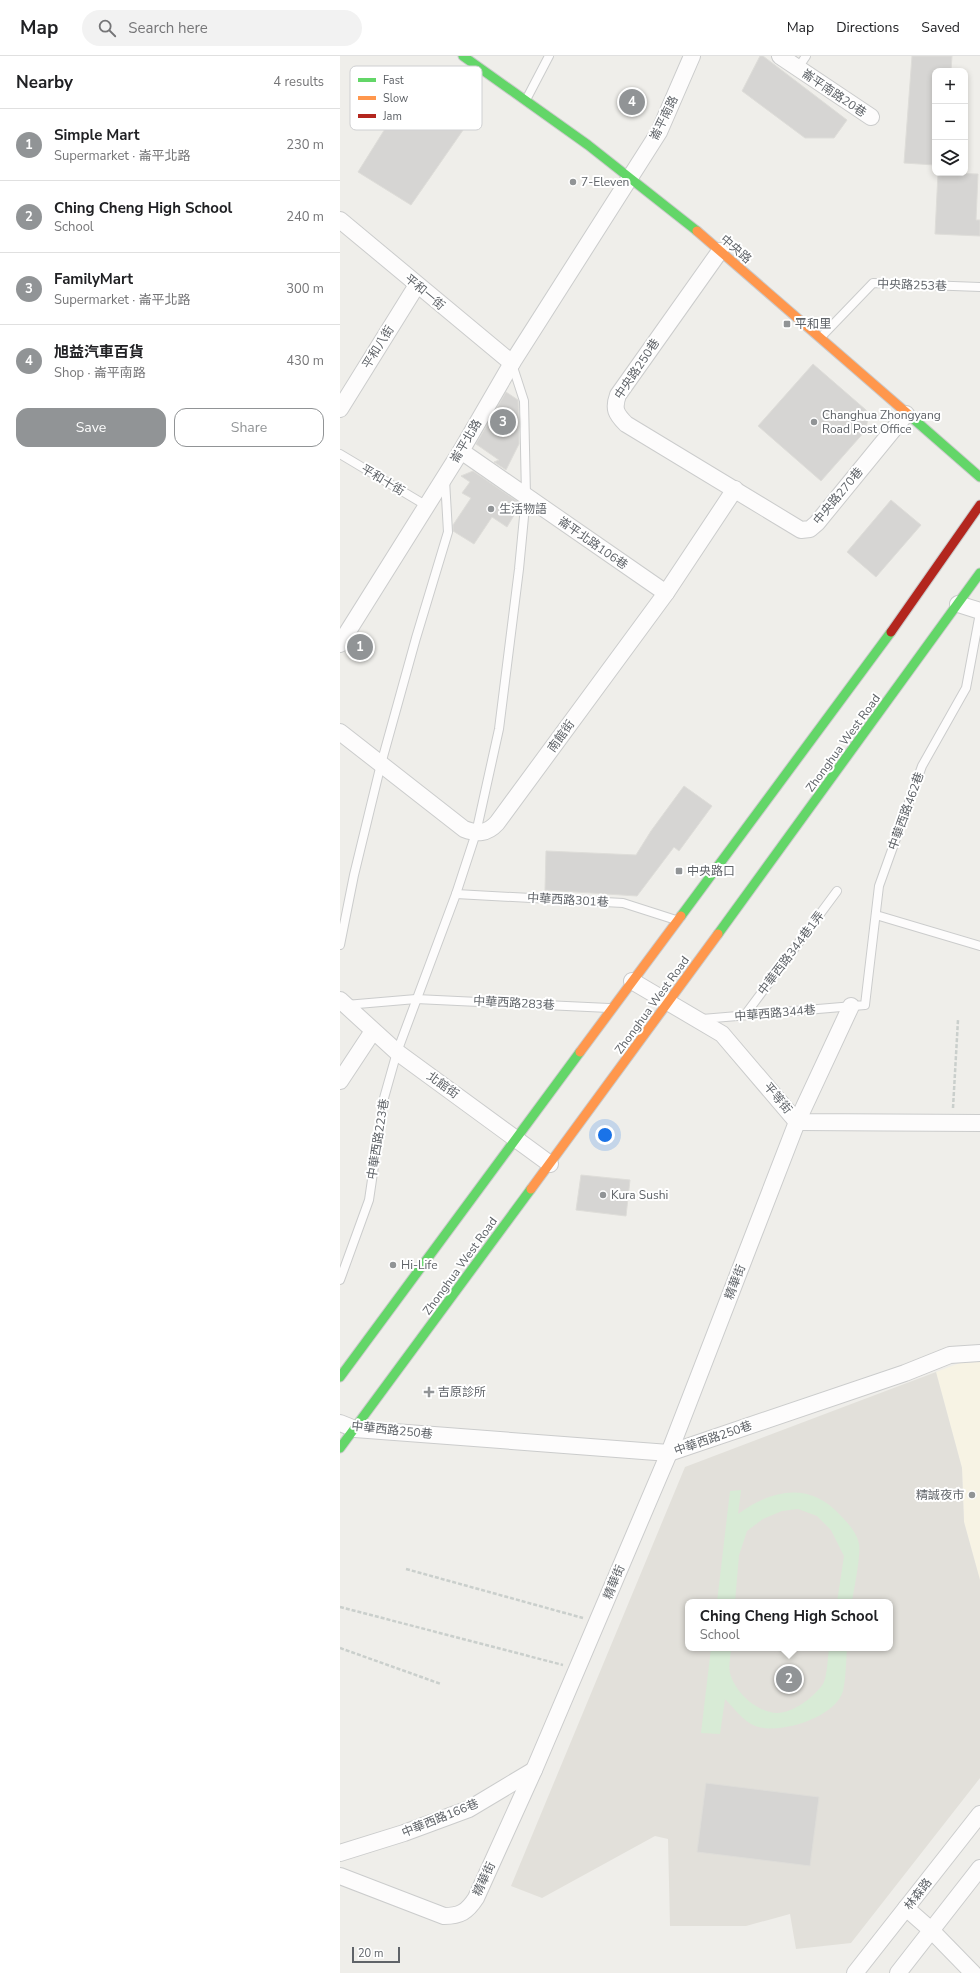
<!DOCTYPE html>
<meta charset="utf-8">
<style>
body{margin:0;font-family:"Nunito Sans","Noto Sans TC",sans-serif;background:#f2f2f2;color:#202124}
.controls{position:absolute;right:12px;top:12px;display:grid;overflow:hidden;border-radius:8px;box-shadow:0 2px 6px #0003}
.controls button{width:36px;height:36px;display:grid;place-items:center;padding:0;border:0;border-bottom:1px solid #e0e0e0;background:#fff;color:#202124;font:20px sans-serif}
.scale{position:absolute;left:12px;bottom:10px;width:48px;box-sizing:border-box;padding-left:4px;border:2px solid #5f6368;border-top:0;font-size:11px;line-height:14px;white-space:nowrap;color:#5f6368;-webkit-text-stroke:3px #fff;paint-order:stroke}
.you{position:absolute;left:265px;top:1079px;width:14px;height:14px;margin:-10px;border:3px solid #fff;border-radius:50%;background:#1a73e8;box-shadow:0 0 0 6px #1a73e833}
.badge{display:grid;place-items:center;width:26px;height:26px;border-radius:50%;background:#919496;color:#fff;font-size:13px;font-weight:700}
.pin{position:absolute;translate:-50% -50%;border:2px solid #fff;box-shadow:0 1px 4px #0006}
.popup{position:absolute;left:345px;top:1543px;width:208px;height:52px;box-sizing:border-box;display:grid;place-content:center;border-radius:8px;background:#fff;filter:drop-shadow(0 1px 3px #0005);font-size:13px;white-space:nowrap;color:#757577}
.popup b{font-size:15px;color:#202124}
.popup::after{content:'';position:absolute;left:50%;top:100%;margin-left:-8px;border:8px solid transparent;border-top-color:#fff}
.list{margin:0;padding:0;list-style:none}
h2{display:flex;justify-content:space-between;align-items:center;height:52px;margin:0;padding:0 16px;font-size:17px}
h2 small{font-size:13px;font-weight:400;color:#757577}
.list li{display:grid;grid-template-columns:26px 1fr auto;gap:12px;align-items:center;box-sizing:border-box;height:72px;padding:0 16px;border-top:1px solid #e0e0e0}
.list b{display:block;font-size:15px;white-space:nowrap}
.list p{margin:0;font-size:13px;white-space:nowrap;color:#757577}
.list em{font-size:13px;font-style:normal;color:#757577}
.actions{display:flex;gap:8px;padding:12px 16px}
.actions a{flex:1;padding:9px 0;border:1px solid #919496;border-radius:12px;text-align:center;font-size:14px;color:#919496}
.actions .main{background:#919496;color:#fff}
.icon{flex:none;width:22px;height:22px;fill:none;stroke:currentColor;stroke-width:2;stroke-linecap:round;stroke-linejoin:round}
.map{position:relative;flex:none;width:640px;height:1917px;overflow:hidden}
header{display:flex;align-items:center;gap:24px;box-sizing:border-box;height:56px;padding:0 20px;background:#fff;border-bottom:1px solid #e0e0e0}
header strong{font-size:19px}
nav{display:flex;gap:22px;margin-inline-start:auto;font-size:14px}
.search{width:280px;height:36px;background:#f2f2f2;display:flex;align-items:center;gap:10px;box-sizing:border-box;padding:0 14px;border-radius:22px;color:#757577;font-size:15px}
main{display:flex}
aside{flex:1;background:#fff}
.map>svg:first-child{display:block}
.commercial{fill:#f7f3e4}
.education{fill:#e2e0da;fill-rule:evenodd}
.green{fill:#d8ebd6}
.building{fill:#d6d5d3;stroke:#deddd9}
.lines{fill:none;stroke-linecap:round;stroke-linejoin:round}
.lane-casing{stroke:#cbcccc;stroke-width:10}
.street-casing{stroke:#cbcccc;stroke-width:18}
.fast-casing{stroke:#cacacb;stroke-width:11}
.slow-casing{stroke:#cacacb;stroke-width:11}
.jam-casing{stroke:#cacacb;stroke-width:11}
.path{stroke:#cacfcc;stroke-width:2.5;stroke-dasharray:4 2;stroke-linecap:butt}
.lane{stroke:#fdfcfc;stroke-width:8}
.street{stroke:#fdfcfc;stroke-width:16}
.fast{stroke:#63d668;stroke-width:9}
.slow{stroke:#ff974d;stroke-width:9}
.jam{stroke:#b3261e;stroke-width:9}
.poi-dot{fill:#919496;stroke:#fff;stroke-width:1.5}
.labels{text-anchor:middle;stroke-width:4;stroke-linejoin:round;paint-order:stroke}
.street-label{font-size:12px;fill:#5f6368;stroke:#fff}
.poi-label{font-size:12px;fill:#5f6368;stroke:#fff;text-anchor:start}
.key{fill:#fff;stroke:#cfd0d2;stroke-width:1}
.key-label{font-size:11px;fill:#5f6368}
</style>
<header>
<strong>Map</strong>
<div class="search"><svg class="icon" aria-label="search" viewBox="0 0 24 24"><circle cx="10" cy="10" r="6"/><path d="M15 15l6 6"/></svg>Search here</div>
<nav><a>Map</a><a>Directions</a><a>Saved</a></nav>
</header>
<main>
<aside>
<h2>Nearby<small>4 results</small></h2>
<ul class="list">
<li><span class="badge">1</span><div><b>Simple Mart</b><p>Supermarket · 崙平北路</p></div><em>230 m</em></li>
<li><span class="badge">2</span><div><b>Ching Cheng High School</b><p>School</p></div><em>240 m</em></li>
<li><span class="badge">3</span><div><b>FamilyMart</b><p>Supermarket · 崙平北路</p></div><em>300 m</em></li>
<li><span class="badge">4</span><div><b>旭益汽車百貨</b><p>Shop · 崙平南路</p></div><em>430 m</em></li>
</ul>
<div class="actions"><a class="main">Save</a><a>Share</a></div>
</aside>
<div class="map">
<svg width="640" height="1917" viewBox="0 0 640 1917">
<rect width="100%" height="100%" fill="#efeeea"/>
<path class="commercial" d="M640,1306V1524L624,1466L622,1412L596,1316L620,1307Z"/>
<path class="education" d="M596,1316L622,1412L624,1466L640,1524V1722L511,1887L456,1893L450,1858L406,1870H330L328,1783L315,1780L202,1842L171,1830L345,1411ZM348,1546H550V1592H348Z"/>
<g class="green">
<path d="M401,1434L398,1458C432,1433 470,1425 501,1460C508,1467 517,1477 519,1488C521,1499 514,1533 512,1546H497L504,1500L491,1474L477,1460L458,1453L442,1455L423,1463L407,1475L399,1499L395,1546H377L390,1435Z"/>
<path d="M371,1592H391C391,1599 388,1610 390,1617C395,1636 416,1656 437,1657C453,1657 474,1641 483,1628C487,1622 488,1600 489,1592H507C506,1606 506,1622 503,1635C495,1662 439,1679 415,1670C403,1665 394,1652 385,1643L380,1678L361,1677Z"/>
</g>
<g class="building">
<path d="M420,0H423L507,64L494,82H465L402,35Z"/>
<path d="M572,0H612L611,15H595V109L564,107Z"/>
<path d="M75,25L130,64L71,149L18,116Z"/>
<path d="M598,117L638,118L636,164H640V180L595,178Z"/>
<path d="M473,308L526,354L528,361L526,374L481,425L418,370Z"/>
<path d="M166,336L178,344L179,368V388L166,414L154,406L159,404L136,388Z"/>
<path d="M133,415L180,447L179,451L167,471L152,461L134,488L113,475V469L131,442L122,437L130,426L121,420Z"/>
<path d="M551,444L581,469L536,521L507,496Z"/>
<path d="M344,730L372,750L339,795L334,791L297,840L205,834L206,795L296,799L311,775Z"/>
<path d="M241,1119L290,1124L286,1160L236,1154Z"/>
<path d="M366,1727L479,1741L470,1810L357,1796Z"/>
</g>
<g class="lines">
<defs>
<g id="lane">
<path d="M458,12L466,0"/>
<path d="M187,42L209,0"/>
<path d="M482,280L533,227L640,231"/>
<path d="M0,398L87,450"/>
<path d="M116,838L283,847L336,864"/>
<path d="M536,859L640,890"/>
<path d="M0,889L14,819L41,708L76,582L108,476L105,424"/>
<path d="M6,949L76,943L269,952"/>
<path d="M405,959L497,835"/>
<path d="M362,963L525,949L539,830L582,710L626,632L640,557"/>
<path d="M0,1224L29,1144L44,1042L57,996L116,838L136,777L159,673L179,513L186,440L184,345L172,308"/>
</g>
<g id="street">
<path d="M440,0L531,61"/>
<path d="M0,164L172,307"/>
<path d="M380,195L278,339C273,353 276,358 286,368L461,474L470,473L477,467L566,358"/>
<path d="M0,353L77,229"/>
<path d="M121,395L326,537"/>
<path d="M618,548L640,555"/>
<path d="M0,588L121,395L172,307L319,76L352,0"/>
<path d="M0,676L124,773C137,778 147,778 157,767L326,537L395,433"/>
<path d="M292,925L382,978L457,1066L640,1067"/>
<path d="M0,944L57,996L210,1108"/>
<path d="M0,1025L33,975"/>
<path d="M0,1367L15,1373L329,1397L565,1317L610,1299L640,1297"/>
<path d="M0,1797L64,1777L129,1753L194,1714"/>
<path d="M0,1820L104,1860C120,1860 127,1856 136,1842L194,1714L329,1397L457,1066L511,950"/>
<path d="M566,1852L591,1874L633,1917"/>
<path d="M515,1917L640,1758"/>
<path d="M558,1917L640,1812"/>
</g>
<g id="fast">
<path d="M123,0L248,89L357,175"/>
<path d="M569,359L640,421"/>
<path d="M341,860L551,576"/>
<path d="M378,878L640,517"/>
<path d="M0,1321L240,996"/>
<path d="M0,1392L191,1133"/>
</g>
<g id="slow">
<path d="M357,175L569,359"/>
<path d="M240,996L341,860"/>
<path d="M191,1133L378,878"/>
</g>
<path id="jam" d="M551,576L640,449"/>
</defs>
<use href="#lane" class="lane-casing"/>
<use href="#street" class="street-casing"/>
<use href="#fast" class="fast-casing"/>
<use href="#slow" class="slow-casing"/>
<use href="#jam" class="jam-casing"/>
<g class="path">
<path d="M613,1052L618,964"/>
<path d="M66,1513L243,1562"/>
<path d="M0,1551L223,1609"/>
<path d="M0,1592L101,1628"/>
</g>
<use href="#lane" class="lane"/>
<use href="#street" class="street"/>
<use href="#fast" class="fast"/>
<use href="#slow" class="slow"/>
<use href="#jam" class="jam"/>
</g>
<g class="poi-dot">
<circle cx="233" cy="126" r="4"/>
<rect x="443" y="264" width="8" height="8" rx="2"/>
<circle cx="474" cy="366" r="4"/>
<circle cx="151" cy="453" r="4"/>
<rect x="335" y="811" width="8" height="8" rx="2"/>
<circle cx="263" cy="1139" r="4"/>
<circle cx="53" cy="1209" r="4"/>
<path d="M87 1330h4v4h4v4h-4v4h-4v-4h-4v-4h4z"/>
<circle cx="632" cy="1439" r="4"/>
</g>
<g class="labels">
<g class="street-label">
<text transform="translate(494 37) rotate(34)" y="4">崙平南路20巷</text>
<text transform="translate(324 62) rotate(-64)" y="4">崙平南路</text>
<text transform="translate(396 193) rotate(41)" y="4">中央路</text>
<text transform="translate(572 229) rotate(2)" y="4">中央路253巷</text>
<text transform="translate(85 236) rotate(40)" y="4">平和一街</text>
<text transform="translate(38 291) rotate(-58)" y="4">平和八街</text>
<text transform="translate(297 313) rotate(-56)" y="4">中央路250巷</text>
<text transform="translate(126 385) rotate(-59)" y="4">崙平北路</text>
<text transform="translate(43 424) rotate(31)" y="4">平和十街</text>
<text transform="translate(498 440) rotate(-50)" y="4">中央路270巷</text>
<text transform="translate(253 487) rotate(35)" y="4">崙平北路106巷</text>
<text transform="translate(221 680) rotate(-54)" y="4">南館街</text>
<text transform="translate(503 687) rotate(-54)" y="4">Zhonghua West Road</text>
<text transform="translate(566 755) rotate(-70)" y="4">中華西路462巷</text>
<text transform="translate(228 844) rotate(3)" y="4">中華西路301巷</text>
<text transform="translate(451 897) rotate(-53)" y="4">中華西路344巷1弄</text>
<text transform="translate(174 947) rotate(3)" y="4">中華西路283巷</text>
<text transform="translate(312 949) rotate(-54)" y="4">Zhonghua West Road</text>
<text transform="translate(435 957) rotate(-5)" y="4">中華西路344巷</text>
<text transform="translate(103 1029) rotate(36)" y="4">北館街</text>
<text transform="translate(438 1042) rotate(50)" y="4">平等街</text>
<text transform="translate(38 1083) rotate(-81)" y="4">中華西路223巷</text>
<text transform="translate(120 1210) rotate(-54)" y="4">Zhonghua West Road</text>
<text transform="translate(395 1226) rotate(-69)" y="4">精華街</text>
<text transform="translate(52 1374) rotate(6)" y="4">中華西路250巷</text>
<text transform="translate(373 1382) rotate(-19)" y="4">中華西路250巷</text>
<text transform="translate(274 1526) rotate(-67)" y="4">精華街</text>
<text transform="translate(100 1762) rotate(-22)" y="4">中華西路166巷</text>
<text transform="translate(144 1823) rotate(-65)" y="4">精華街</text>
<text transform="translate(578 1838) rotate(-52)" y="4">林森路</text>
</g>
<g class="poi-label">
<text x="241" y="130">7-Eleven</text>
<text x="455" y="272">平和里</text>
<text x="482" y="363">Changhua Zhongyang<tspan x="482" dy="14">Road Post Office</tspan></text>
<text x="159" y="457">生活物語</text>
<text x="347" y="819">中央路口</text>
<text x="271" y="1143">Kura Sushi</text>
<text x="61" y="1213">Hi-Life</text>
<text x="98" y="1340">吉原診所</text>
<text x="624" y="1443" text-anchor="end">精誠夜市</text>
</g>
</g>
<rect x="10" y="10" width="132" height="64" rx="6" class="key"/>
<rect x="18" y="22" width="18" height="4" fill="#63d668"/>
<rect x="18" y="40" width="18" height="4" fill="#ff974d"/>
<rect x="18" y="58" width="18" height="4" fill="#b3261e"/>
<g class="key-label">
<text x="43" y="28">Fast</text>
<text x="43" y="46">Slow</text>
<text x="43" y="64">Jam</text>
</g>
</svg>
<div class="controls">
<button>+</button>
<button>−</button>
<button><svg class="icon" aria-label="layers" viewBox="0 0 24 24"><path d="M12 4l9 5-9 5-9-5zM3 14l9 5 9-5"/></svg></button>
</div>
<div class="scale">20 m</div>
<div class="you"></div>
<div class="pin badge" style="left:20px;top:591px">1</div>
<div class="pin badge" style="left:449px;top:1623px">2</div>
<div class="popup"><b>Ching Cheng High School</b>School</div>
<div class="pin badge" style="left:163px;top:366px">3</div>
<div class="pin badge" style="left:292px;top:46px">4</div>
</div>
</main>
